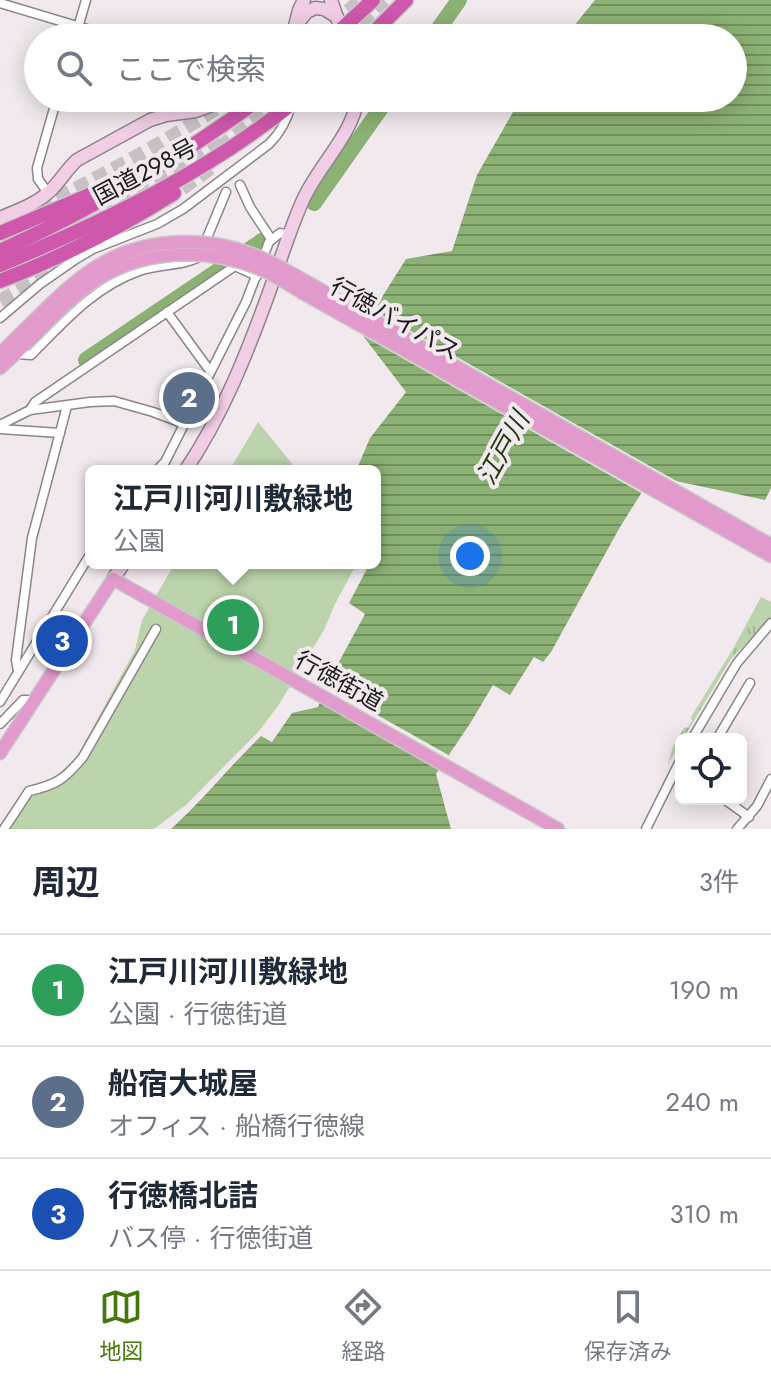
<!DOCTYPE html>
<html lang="ja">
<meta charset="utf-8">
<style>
body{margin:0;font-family:Jost,"Noto Sans JP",sans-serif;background:#f2f2f3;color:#1f2937}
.controls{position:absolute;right:24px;bottom:24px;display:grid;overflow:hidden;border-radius:12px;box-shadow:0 4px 20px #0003}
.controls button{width:72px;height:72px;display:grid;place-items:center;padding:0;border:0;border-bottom:2px solid #e0e1e3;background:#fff;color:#1f2937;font:40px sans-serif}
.you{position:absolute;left:470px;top:556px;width:28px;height:28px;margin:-20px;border:6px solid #fff;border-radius:50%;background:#1a73e8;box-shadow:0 0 0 12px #1a73e833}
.badge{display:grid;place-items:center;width:52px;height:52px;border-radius:50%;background:#44790a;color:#fff;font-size:26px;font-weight:700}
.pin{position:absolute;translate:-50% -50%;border:4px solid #fff;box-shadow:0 2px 8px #0006}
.popup{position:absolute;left:85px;top:465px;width:296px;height:104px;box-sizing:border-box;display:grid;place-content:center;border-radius:12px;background:#fff;filter:drop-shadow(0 2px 6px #0005);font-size:26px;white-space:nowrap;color:#747a83}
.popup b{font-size:30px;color:#1f2937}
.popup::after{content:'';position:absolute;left:50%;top:100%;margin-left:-16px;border:16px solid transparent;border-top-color:#fff}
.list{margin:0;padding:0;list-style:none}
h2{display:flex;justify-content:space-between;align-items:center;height:104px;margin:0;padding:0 32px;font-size:34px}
h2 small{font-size:26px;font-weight:400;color:#747a83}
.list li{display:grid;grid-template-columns:52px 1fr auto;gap:24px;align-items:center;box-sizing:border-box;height:112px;padding:0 32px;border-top:2px solid #e0e1e3}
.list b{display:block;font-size:30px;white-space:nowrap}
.list p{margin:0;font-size:26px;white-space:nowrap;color:#747a83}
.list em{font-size:26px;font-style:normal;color:#747a83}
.icon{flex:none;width:44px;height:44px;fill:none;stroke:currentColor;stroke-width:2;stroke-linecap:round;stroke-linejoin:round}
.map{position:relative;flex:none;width:771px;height:829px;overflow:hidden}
.search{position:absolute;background:#fff;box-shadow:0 4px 20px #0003;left:24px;right:24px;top:24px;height:88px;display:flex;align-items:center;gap:20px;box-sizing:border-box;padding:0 28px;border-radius:44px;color:#747a83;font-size:30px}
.sheet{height:440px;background:#fff}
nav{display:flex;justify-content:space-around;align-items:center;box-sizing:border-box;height:112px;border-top:2px solid #e0e1e3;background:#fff;font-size:22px;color:#747a83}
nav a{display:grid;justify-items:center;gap:4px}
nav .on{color:#44790a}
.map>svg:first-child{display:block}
.grass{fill:url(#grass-tufts)}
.park{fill:#bbd4ac}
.water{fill:url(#water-rules)}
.pier{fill:#f1e9ee}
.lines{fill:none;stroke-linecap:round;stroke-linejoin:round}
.river{stroke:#8cb174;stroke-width:16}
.highway-tunnel{stroke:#c7c0c4;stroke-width:14;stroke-dasharray:14 7;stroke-linecap:butt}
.street-casing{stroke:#8d858a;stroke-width:11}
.secondary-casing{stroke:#8d858a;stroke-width:15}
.primary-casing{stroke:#c9c8c9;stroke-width:15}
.highway-casing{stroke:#c9c8c9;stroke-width:17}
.street{stroke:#fff;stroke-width:8}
.secondary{stroke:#f1cde6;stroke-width:12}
.primary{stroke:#e29acd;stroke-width:12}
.highway{stroke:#cf57ac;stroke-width:14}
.primary-bridge-casing{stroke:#c9c8c9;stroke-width:15;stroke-linecap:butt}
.primary-bridge{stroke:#e29acd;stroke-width:12}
.labels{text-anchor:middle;stroke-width:8;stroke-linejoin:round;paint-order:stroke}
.street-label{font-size:24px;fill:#1e1b1d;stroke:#f1e9ee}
.water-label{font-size:26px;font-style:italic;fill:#21390d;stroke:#f1e9ee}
</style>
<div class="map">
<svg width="771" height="829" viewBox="0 0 771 829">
<defs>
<pattern id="grass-tufts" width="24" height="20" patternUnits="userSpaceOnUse" patternTransform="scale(2)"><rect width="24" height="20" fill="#bbd4ac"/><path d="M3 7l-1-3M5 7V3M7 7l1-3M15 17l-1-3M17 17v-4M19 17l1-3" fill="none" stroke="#a0b594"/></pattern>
<pattern id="water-rules" width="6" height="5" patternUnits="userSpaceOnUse" patternTransform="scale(2)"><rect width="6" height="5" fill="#8cb174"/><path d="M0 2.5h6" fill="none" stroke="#728f5f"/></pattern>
</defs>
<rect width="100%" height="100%" fill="#f1e9ee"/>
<path class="grass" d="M761,597L771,602V618L731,659L683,739H681V743L668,764L673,746L684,728L688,727L692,721L691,717L733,649Z"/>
<g class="park">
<path d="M258,422L298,471H229Z"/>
<path d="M175,563H357L335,604L324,630L278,706L259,731L186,805L154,829H0V825L26,786L51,781L76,758L135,650L142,620Z"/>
</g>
<path class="water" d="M595,0H771V488L765,500L652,476L620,527L551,652L543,662L534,657L510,695L493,685L471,722L436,774L451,829H171C203,800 230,766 261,736L272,742L292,713L318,707L334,671L365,614L349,603L370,563H375V471H356L370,438L406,392L360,332L406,259L452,251L477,175L521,98H733V38H564Z"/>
<g class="pier">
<path d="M370,308L687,487L654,480L645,495L356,332Z"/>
<path d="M324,685L452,757L443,771L317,700Z"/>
</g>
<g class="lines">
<g class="river">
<path d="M432,38L459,0"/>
<path d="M314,203L388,98"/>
<path d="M86,360L262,241"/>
</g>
<g class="highway-tunnel">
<path d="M316,38L361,0"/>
<path d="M345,38L384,0"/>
<path d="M219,148L286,98"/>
<path d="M165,201L216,164"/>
<path d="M98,209L169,170L224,134"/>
<path d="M0,225C79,189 155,149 228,101"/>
<path d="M0,301L63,265"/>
</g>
<defs>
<g id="street">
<path d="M0,3L117,38"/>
<path d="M75,38L86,0"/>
<path d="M240,185L250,207L271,239"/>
<path d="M48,193L38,179L37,168L57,98"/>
<path d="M167,312L210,371"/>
<path d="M0,318L40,284L76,259L93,249L157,224L183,209L269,144C281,132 287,121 291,105"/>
<path d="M16,354L31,355C64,322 94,287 139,271C158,264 183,266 199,257L226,192"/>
<path d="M30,410L35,402L235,266L257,276"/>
<path d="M0,425L30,410L90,402L114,401L153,412L185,424"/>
<path d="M0,429L60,433"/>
<path d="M156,471L165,462L246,302L269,242L280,233L288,235"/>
<path d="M18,671L16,660L32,538L67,406"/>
<path d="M0,702L91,553"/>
<path d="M0,724L23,700H34"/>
<path d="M692,739L737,663L771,623"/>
<path d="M717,739L750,683"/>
<path d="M724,799L749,817"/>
<path d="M4,829L29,791C56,785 65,779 83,757L156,629"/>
<path d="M646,829L681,759"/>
<path d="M737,829L757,806L771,779"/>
</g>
<g id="secondary">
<path d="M331,0L344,38"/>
<path d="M297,24L307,12L315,8L324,9L337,17"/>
<path d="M292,38L299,10L304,0"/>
<path d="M0,218C18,210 37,204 51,190C61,180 67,169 77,160L150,120L166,115L196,111L231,98"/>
<path d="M185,471C223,415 248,351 271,287C281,258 290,229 303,200C318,166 352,136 358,98"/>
<path d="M113,579L124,563"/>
</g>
<g id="primary">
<path d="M307,282L771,545"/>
<path d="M301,292L771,556"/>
<path d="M0,354L24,330"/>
<path d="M0,368L32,338"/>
<path d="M0,753L113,579L558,829"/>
</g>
<g id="highway">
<path d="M332,38L373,0"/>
<path d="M368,38L406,0"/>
<path d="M0,233L85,197L131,173"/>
<path d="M0,251C92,209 179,158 261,98"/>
<path d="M0,265C108,220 208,172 299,98"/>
<path d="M0,281C60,258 119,228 174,193"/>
</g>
</defs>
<use href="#street" class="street-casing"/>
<use href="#secondary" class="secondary-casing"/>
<use href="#primary" class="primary-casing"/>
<use href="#highway" class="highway-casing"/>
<use href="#street" class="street"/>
<use href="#secondary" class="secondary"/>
<use href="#primary" class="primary"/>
<use href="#highway" class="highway"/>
<defs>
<g id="primary-bridge">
<path d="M24,330C46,309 67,286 93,269C139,238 201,235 252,254C271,261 289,272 307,282"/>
<path d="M32,338C49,321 66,302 86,287C139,248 210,245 269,273C280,279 290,285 301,292"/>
</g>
</defs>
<use href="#primary-bridge" class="primary-bridge-casing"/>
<use href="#primary-bridge" class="primary-bridge"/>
</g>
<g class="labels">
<g class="street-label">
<text transform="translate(145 172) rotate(-28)" y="8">国道298号</text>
<text transform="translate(395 319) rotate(29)" y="8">行徳バイパス</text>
<text transform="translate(339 681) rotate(29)" y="8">行徳街道</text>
</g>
<g class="water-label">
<text transform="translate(503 448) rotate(-61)" y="9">江戸川</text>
</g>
</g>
</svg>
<div class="controls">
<button><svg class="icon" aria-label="locate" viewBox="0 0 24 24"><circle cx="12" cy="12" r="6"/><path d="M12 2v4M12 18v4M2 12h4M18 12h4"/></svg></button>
</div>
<div class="you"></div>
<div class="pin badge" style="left:233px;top:625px;background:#2e9e5b">1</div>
<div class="popup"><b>江戸川河川敷緑地</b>公園</div>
<div class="pin badge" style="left:189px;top:398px;background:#5c6f8a">2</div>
<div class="pin badge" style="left:62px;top:641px;background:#1a4fb4">3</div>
<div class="search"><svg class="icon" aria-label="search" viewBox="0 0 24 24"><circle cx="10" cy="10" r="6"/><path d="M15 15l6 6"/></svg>ここで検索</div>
</div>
<section class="sheet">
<h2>周辺<small>3件</small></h2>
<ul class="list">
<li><span class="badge" style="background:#2e9e5b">1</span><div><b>江戸川河川敷緑地</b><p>公園 · 行徳街道</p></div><em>190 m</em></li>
<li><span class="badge" style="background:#5c6f8a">2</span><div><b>船宿大城屋</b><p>オフィス · 船橋行徳線</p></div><em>240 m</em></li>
<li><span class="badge" style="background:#1a4fb4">3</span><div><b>行徳橋北詰</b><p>バス停 · 行徳街道</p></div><em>310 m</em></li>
</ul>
</section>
<nav>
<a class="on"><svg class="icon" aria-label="map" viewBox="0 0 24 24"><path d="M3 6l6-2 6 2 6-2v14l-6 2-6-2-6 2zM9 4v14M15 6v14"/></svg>地図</a>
<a><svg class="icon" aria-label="directions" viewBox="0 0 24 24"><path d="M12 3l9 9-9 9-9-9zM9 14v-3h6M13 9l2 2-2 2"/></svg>経路</a>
<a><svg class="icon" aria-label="saved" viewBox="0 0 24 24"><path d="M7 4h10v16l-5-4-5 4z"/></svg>保存済み</a>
</nav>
